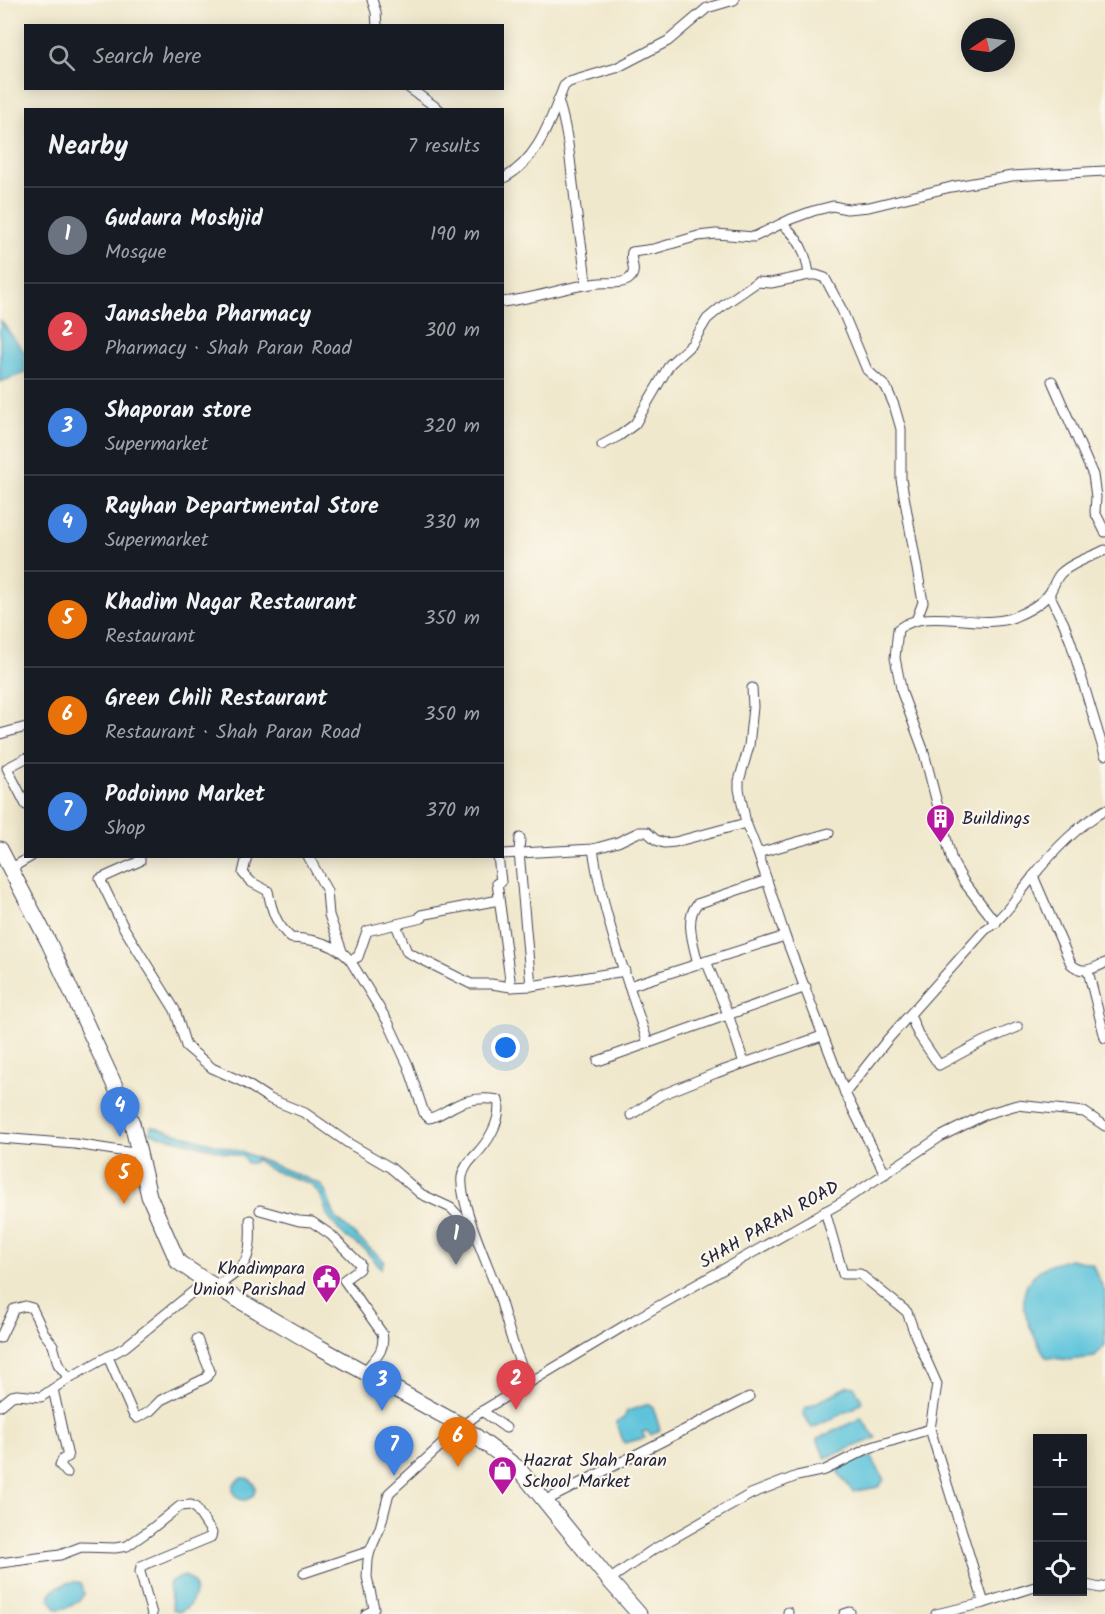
<!DOCTYPE html>
<meta charset="utf-8">
<style>
body{margin:0;font-family:Kalam,sans-serif;background:#20242c;color:#f1f3f6}
.controls{position:absolute;right:18px;bottom:18px;display:grid;overflow:hidden;border-radius:0px;box-shadow:0 3px 15px #0003}
.controls button{width:54px;height:54px;display:grid;place-items:center;padding:0;border:0;border-bottom:2px solid #363941;background:#171b24;color:#f1f3f6;font:30px sans-serif}
.compass{position:absolute;left:961px;top:18px;width:54px;height:54px;border-radius:50%;background:#171b24;box-shadow:0 3px 15px #0003;rotate:257deg}
.you{position:absolute;left:506px;top:1048px;width:21px;height:21px;margin:-15px;border:4px solid #fff;border-radius:50%;background:#1a73e8;box-shadow:0 0 0 9px #1a73e833}
.badge{display:grid;place-items:center;width:39px;height:39px;border-radius:50%;background:#b45309;color:#fff;font-size:20px;font-weight:700}
.pin{position:absolute;translate:-50% -50px;filter:drop-shadow(0 2px 3px #0008)}
.pin::after{content:'';position:absolute;top:32px;width:21px;height:18px;background:inherit;clip-path:polygon(0 0,100% 0,50% 100%)}
.list{margin:0;padding:0;list-style:none}
h2{display:flex;justify-content:space-between;align-items:center;height:78px;margin:0;padding:0 24px;font-size:26px}
h2 small{font-size:20px;font-weight:400;color:#9ea1a6}
.list li{display:grid;grid-template-columns:39px 1fr auto;gap:18px;align-items:center;box-sizing:border-box;height:96px;padding:0 24px;border-top:2px solid #363941}
.list b{display:block;font-size:22px;white-space:nowrap}
.list p{margin:0;font-size:20px;white-space:nowrap;color:#9ea1a6}
.list em{font-size:20px;font-style:normal;color:#9ea1a6}
.icon{flex:none;width:33px;height:33px;fill:none;stroke:currentColor;stroke-width:2;stroke-linecap:round;stroke-linejoin:round}
.map{position:relative;flex:none;width:1105px;height:1614px;overflow:hidden}
.search{position:absolute;background:#171b24;box-shadow:0 3px 15px #0003;left:24px;top:24px;width:480px;height:66px;display:flex;align-items:center;gap:15px;box-sizing:border-box;padding:0 21px;border-radius:0px;color:#9ea1a6;font-size:22px}
.panel{position:absolute;background:#171b24;box-shadow:0 3px 15px #0003;left:24px;top:108px;width:480px;height:750px;border-radius:0px}
.map>svg:first-child{display:block}
.water{fill:#5ec4db;stroke:#40738b;stroke-width:1.5}
.lines{fill:none;stroke-linecap:round;stroke-linejoin:round}
.minor-casing{stroke:#414051;stroke-width:11}
.trunk-casing{stroke:#414051;stroke-width:17}
.minor{stroke:#fff;stroke-width:9}
.trunk{stroke:#fff;stroke-width:15}
.labels{text-anchor:middle;stroke-width:4.5;stroke-linejoin:round;paint-order:stroke}
.poi-label{font-size:18px;fill:#22223b;stroke:#fbf7ec;text-anchor:start}
.street-label{font-size:18px;fill:#22223b;stroke:#fbf7ec}
</style>
<div class="map">
<svg width="1105" height="1614" viewBox="0 0 1105 1614">
<rect width="100%" height="100%" fill="#fbf7ec"/>
<filter id="ink" filterUnits="userSpaceOnUse"><feTurbulence type="fractalNoise" baseFrequency=".0167" numOctaves="2"/><feDisplacementMap in="SourceGraphic" scale="12" xChannelSelector="R" yChannelSelector="G"/><feConvolveMatrix kernelMatrix="1 2 1 2 8 2 1 2 1" color-interpolation-filters="sRGB"/></filter>
<filter id="wash" filterUnits="userSpaceOnUse"><feTurbulence type="fractalNoise" baseFrequency=".008" numOctaves="4" result="noise"/><feDisplacementMap in="SourceGraphic" scale="24" xChannelSelector="R" yChannelSelector="G"/><feGaussianBlur stdDeviation="1.35" result="paint"/><feColorMatrix in="noise" values="0 0 0 0 0 0 0 0 0 0 0 0 0 0 0 0 0 1.4 0 .05"/><feComposite in="paint" operator="in"/></filter>
<g filter="url(#wash)">
<rect width="100%" height="100%" fill="#f0e8cc"/>
<g class="water">
<path d="M0,320L25,353V373L0,382Z"/>
<path d="M151,1126L242,1152L320,1184C331,1195 328,1206 337,1219L384,1261L381,1268L364,1249L343,1235L328,1217L321,1196L311,1184L271,1170L256,1160L253,1163H247L244,1157L150,1133Z"/>
<path d="M1070,1259L1092,1264L1105,1292V1345L1095,1357L1069,1360L1046,1357C1031,1332 1008,1293 1040,1270C1048,1264 1061,1262 1070,1259Z"/>
<path d="M848,1386H854L862,1401L855,1408L812,1428L803,1413L804,1409Z"/>
<path d="M649,1404L653,1407L660,1430L651,1435L647,1431L642,1432L645,1438L624,1443L616,1422L624,1418L627,1411Z"/>
<path d="M861,1418L876,1438L825,1458L817,1439Z"/>
<path d="M871,1456L884,1480L878,1487L853,1492L837,1471L840,1464Z"/>
<circle cx="244" cy="1489" r="11"/>
<path d="M184,1576C204,1582 194,1607 179,1612L173,1610L169,1585L171,1581Z"/>
<path d="M71,1582H78L82,1585L84,1594C77,1604 69,1609 56,1609L49,1598C51,1588 62,1585 71,1582Z"/>
</g>
</g>
<g filter="url(#ink)">
<g class="lines">
<defs>
<g id="minor">
<path d="M372,0L376,12L377,26"/>
<path d="M409,88L440,110"/>
<path d="M558,100C568,131 570,160 574,192C577,223 584,253 586,284"/>
<path d="M502,179C538,161 550,121 564,86L569,82L616,68L668,41L707,8L734,0"/>
<path d="M782,224C798,236 807,255 809,275"/>
<path d="M502,302C535,299 566,286 599,283C607,282 624,285 630,278C638,271 629,260 632,252L654,249L698,236L716,234L754,237L791,219L813,211L833,206L847,209L869,207L951,187L1012,176L1105,171"/>
<path d="M1052,381L1093,475L1096,497L1095,512L1105,532"/>
<path d="M602,445L619,436L635,424L670,364L692,344L707,319L725,304L757,282L771,283L809,275H816L825,278L842,310L867,370L886,387L894,405L901,429V479L923,602L917,618"/>
<path d="M1049,594L1064,624L1071,643L1105,755"/>
<path d="M752,688L753,707L749,746L739,781V789L746,823L758,853L785,936L845,1093L885,1174"/>
<path d="M0,734L26,727"/>
<path d="M26,758L7,768L26,805"/>
<path d="M520,838L519,852L531,986"/>
<path d="M593,849C603,915 627,980 648,1043"/>
<path d="M758,853L829,833"/>
<path d="M502,854L593,849L618,842L639,832H647L656,840L664,843L675,842L746,823"/>
<path d="M140,856V861L100,879L124,928L175,1010L186,1046L212,1068L245,1083L270,1099L305,1113L348,1143L391,1168L421,1194L451,1208L474,1232"/>
<path d="M247,856L243,873L251,882L268,891C272,912 276,924 291,938C312,939 336,943 350,960L388,1022L408,1065L424,1113L429,1118C437,1117 443,1112 451,1108C466,1099 481,1097 498,1100C502,1117 491,1137 480,1150C473,1158 464,1165 462,1177C459,1201 485,1258 494,1282C504,1307 508,1333 518,1357C521,1366 526,1374 530,1382"/>
<path d="M308,856L327,891L329,915L342,951"/>
<path d="M498,856L501,882L497,883L511,987"/>
<path d="M10,869L32,856"/>
<path d="M1033,876L1071,964C1083,975 1092,969 1105,963"/>
<path d="M996,923L964,882L952,861L923,749L902,693L895,658L898,629C929,605 978,631 1014,617C1026,612 1041,604 1049,594C1053,588 1055,580 1060,574C1071,563 1091,557 1105,550"/>
<path d="M396,925L407,952L471,984H491L511,987L531,986L625,971"/>
<path d="M350,960L358,957L367,931L422,918L421,915L499,900"/>
<path d="M706,961L728,1014L744,1063"/>
<path d="M698,964C694,945 684,920 697,904L767,880"/>
<path d="M1088,971L1105,1038"/>
<path d="M629,986L785,936"/>
<path d="M910,1015L918,1034L939,1065L982,1042L1018,1027"/>
<path d="M598,1061L806,987"/>
<path d="M845,1093L888,1039L985,930C1004,918 1017,896 1031,879C1052,852 1076,827 1105,810"/>
<path d="M631,1115L661,1095L716,1073L822,1036"/>
<path d="M0,1138L75,1144L140,1154"/>
<path d="M260,1210L299,1221L312,1222L331,1235L360,1264L359,1269L344,1280L382,1333C386,1351 375,1358 364,1372"/>
<path d="M825,1211L843,1274H860L907,1312L916,1337L937,1384L930,1429"/>
<path d="M215,1287C248,1268 252,1257 250,1220"/>
<path d="M0,1338L14,1309L25,1306L32,1308L44,1333L53,1345L58,1364L69,1378"/>
<path d="M108,1357L133,1414L137,1418L150,1411L161,1400L206,1378L210,1371L197,1339"/>
<path d="M53,1389L68,1457L63,1459L60,1465L67,1473"/>
<path d="M0,1406L12,1396L17,1395L41,1397L69,1378L125,1347L206,1281"/>
<path d="M482,1411L506,1428"/>
<path d="M545,1501L749,1397"/>
<path d="M0,1563L60,1555L81,1547L115,1548L127,1546L150,1530L180,1506L191,1505L195,1507L212,1533L211,1537L141,1566L140,1572L152,1614"/>
<path d="M304,1573L370,1551"/>
<path d="M609,1580L651,1551L751,1494L797,1476L825,1470L869,1448L930,1429L984,1603"/>
<path d="M1082,1584L1100,1588L1105,1586"/>
<path d="M788,1612V1614"/>
<path d="M366,1614L372,1611L374,1608L367,1577L368,1560L370,1551L380,1528L389,1493L462,1426L482,1411L634,1320L842,1202L940,1137L986,1114L1017,1105L1084,1112L1105,1126"/>
<path d="M844,1614L850,1612"/>
<path d="M936,1614L984,1603L1038,1586"/>
</g>
<path id="trunk" d="M0,849L49,943L132,1123L149,1196L178,1262L206,1281L319,1347L462,1426L518,1468L609,1580L639,1614"/>
</defs>
<use href="#minor" class="minor-casing"/>
<use href="#trunk" class="trunk-casing"/>
<use href="#minor" class="minor"/>
<use href="#trunk" class="trunk"/>
</g>
</g>
<defs>
<symbol id="building-pin" viewBox="-11 -11 22 30"><path d="M0 17L-7.5 6A9.5 9.5 0 1 1 7.5 6Z" fill="#b5179e" stroke="#fbf7ec"/><path d="M-4-6H4V6H1V3H-1V6H-4ZM-2.5-4.3h1.7v1.8h-1.7ZM.8-4.3h1.7v1.8H.8ZM-2.5-1h1.7V.8h-1.7ZM.8-1h1.7V.8H.8Z" fill="#fff"/></symbol>
<symbol id="civic-pin" viewBox="-11 -11 22 30"><path d="M0 17L-7.5 6A9.5 9.5 0 1 1 7.5 6Z" fill="#b5179e" stroke="#fbf7ec"/><path d="M-.6-6.5H3V-4.5H.6V-3L4-1V1h2V6H-6V1h2V-1L-.6-3ZM-1.2 2.5V6h2.4V2.5Z" fill="#fff"/></symbol>
<symbol id="shop-pin" viewBox="-11 -11 22 30"><path d="M0 17L-7.5 6A9.5 9.5 0 1 1 7.5 6Z" fill="#b5179e" stroke="#fbf7ec"/><path d="M-5-2.5h2.3a2.7 3.5 0 0 1 5.4 0H5L5.5 6h-11ZM-1.5-2.5h3a1.5 2.3 0 0 0-3 0Z" fill="#fff"/></symbol>
</defs>
<g fill-rule="evenodd">
<use href="#building-pin" x="924" y="802" width="33" height="45"/>
<use href="#civic-pin" x="310" y="1262" width="33" height="45"/>
<use href="#shop-pin" x="486" y="1454" width="33" height="45"/>
</g>
<g class="labels">
<g class="poi-label">
<text x="962" y="824">Buildings</text>
<text x="305" y="1274" text-anchor="end">Khadimpara<tspan x="305" dy="21">Union Parishad</tspan></text>
<text x="523" y="1466">Hazrat Shah Paran<tspan x="523" dy="21">School Market</tspan></text>
</g>
<g class="street-label">
<text transform="translate(769 1224) rotate(-30)" y="6">SHAH PARAN ROAD</text>
</g>
</g>
</svg>
<div class="controls">
<button>+</button>
<button>−</button>
<button><svg class="icon" aria-label="locate" viewBox="0 0 24 24"><circle cx="12" cy="12" r="6"/><path d="M12 2v4M12 18v4M2 12h4M18 12h4"/></svg></button>
</div>
<svg class="compass" viewBox="-18 -18 36 36"><path d="M0-13l5 13h-10z" fill="#e53935"/><path d="M0 13l5-13h-10z" fill="#9ea1a6"/></svg>
<div class="you"></div>
<div class="pin badge" style="left:456px;top:1265px;background:#6b7280">1</div>
<div class="pin badge" style="left:516px;top:1410px;background:#e0444e">2</div>
<div class="pin badge" style="left:382px;top:1411px;background:#3f7fe0">3</div>
<div class="pin badge" style="left:120px;top:1137px;background:#3f7fe0">4</div>
<div class="pin badge" style="left:124px;top:1204px;background:#e8710a">5</div>
<div class="pin badge" style="left:458px;top:1467px;background:#e8710a">6</div>
<div class="pin badge" style="left:394px;top:1476px;background:#3f7fe0">7</div>
<div class="search"><svg class="icon" aria-label="search" viewBox="0 0 24 24"><circle cx="10" cy="10" r="6"/><path d="M15 15l6 6"/></svg>Search here</div>
<section class="panel">
<h2>Nearby<small>7 results</small></h2>
<ul class="list">
<li><span class="badge" style="background:#6b7280">1</span><div><b>Gudaura Moshjid</b><p>Mosque</p></div><em>190 m</em></li>
<li><span class="badge" style="background:#e0444e">2</span><div><b>Janasheba Pharmacy</b><p>Pharmacy · Shah Paran Road</p></div><em>300 m</em></li>
<li><span class="badge" style="background:#3f7fe0">3</span><div><b>Shaporan store</b><p>Supermarket</p></div><em>320 m</em></li>
<li><span class="badge" style="background:#3f7fe0">4</span><div><b>Rayhan Departmental Store</b><p>Supermarket</p></div><em>330 m</em></li>
<li><span class="badge" style="background:#e8710a">5</span><div><b>Khadim Nagar Restaurant</b><p>Restaurant</p></div><em>350 m</em></li>
<li><span class="badge" style="background:#e8710a">6</span><div><b>Green Chili Restaurant</b><p>Restaurant · Shah Paran Road</p></div><em>350 m</em></li>
<li><span class="badge" style="background:#3f7fe0">7</span><div><b>Podoinno Market</b><p>Shop</p></div><em>370 m</em></li>
</ul>
</section>
</div>
